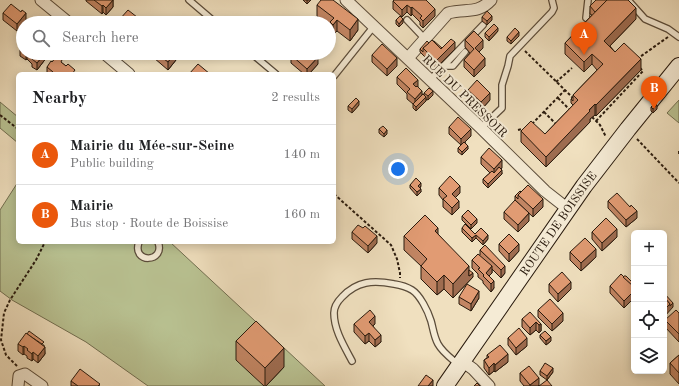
<!DOCTYPE html>
<meta charset="utf-8">
<style>
body{margin:0;font-family:"Old Standard TT",serif;background:#f6f6f6;color:#202124}
.controls{position:absolute;right:12px;bottom:12px;display:grid;overflow:hidden;border-radius:6px;box-shadow:0 2px 10px #0003}
.controls button{width:36px;height:36px;display:grid;place-items:center;padding:0;border:0;border-bottom:1px solid #e0e0e0;background:#fff;color:#202124;font:20px sans-serif}
.you{position:absolute;left:398px;top:169px;width:14px;height:14px;margin:-10px;border:3px solid #fff;border-radius:50%;background:#1a73e8;box-shadow:0 0 0 6px #1a73e833}
.badge{display:grid;place-items:center;width:26px;height:26px;border-radius:50%;background:#ea580c;color:#fff;font-size:13px;font-weight:700}
.pin{position:absolute;translate:-50% -33px;filter:drop-shadow(0 1px 2px #0008)}
.pin::after{content:'';position:absolute;top:21px;width:14px;height:12px;background:inherit;clip-path:polygon(0 0,100% 0,50% 100%)}
.list{margin:0;padding:0;list-style:none}
h2{display:flex;justify-content:space-between;align-items:center;height:52px;margin:0;padding:0 16px;font-size:17px}
h2 small{font-size:13px;font-weight:400;color:#757577}
.list li{display:grid;grid-template-columns:26px 1fr auto;gap:12px;align-items:center;box-sizing:border-box;height:60px;padding:0 16px;border-top:1px solid #e0e0e0}
.list b{display:block;font-size:15px;white-space:nowrap}
.list p{margin:0;font-size:13px;white-space:nowrap;color:#757577}
.list em{font-size:13px;font-style:normal;color:#757577}
.icon{flex:none;width:22px;height:22px;fill:none;stroke:currentColor;stroke-width:2;stroke-linecap:round;stroke-linejoin:round}
.map{position:relative;flex:none;width:679px;height:386px;overflow:hidden}
.search{position:absolute;background:#fff;box-shadow:0 2px 10px #0003;left:16px;top:16px;width:320px;height:44px;display:flex;align-items:center;gap:10px;box-sizing:border-box;padding:0 14px;border-radius:22px;color:#757577;font-size:15px}
.panel{position:absolute;background:#fff;box-shadow:0 2px 10px #0003;left:16px;top:72px;width:320px;height:172px;border-radius:6px}
.map>svg:first-child{display:block}
.park{fill:#b9c292;stroke:#716e50}
.lines{fill:none;stroke-linecap:round;stroke-linejoin:round}
.lane-casing{stroke:#5b4c3a;stroke-width:8}
.street-casing{stroke:#5b4c3a;stroke-width:13}
.secondary-casing{stroke:#291a0d;stroke-width:18}
.path{stroke:#291a0d;stroke-width:2;stroke-dasharray:3 2;stroke-linecap:butt}
.lane{stroke:#f5ebd5;stroke-width:5.5}
.street{stroke:#f5ebd5;stroke-width:11}
.secondary{stroke:#f5ebd5;stroke-width:16}
.wall{fill:#c28563;stroke:#291a0d}
.shaded-wall{fill:#9e6c50;stroke:#291a0d}
.building{fill:#e19b73;stroke:#291a0d}
.labels{text-anchor:middle;stroke-width:4;stroke-linejoin:round;paint-order:stroke}
.street-label{font-size:12px;fill:#291a0d;stroke:#f5ebd5}
</style>
<div class="map">
<svg width="679" height="386" viewBox="0 0 679 386">
<rect width="100%" height="100%" fill="#f0e0bf"/>
<filter id="stains"><feTurbulence type="fractalNoise" baseFrequency=".005" numOctaves="4"/><feColorMatrix values="0 0 0 0 .2 0 0 0 0 .09 0 0 0 0 .02 0 0 0 .5 -.17"/></filter>
<radialGradient id="worn" r=".72"><stop offset=".6" stop-color="#630" stop-opacity="0"/><stop offset="1" stop-color="#630" stop-opacity=".3"/></radialGradient>
<g class="park">
<path d="M679,100V123L667,113Z"/>
<path d="M0,102L18,117V143L0,128Z"/>
<path d="M18,182V242H170L325,386H148L86,342L12,300L0,291V210Z"/>
</g>
<g class="lines">
<defs>
<g id="lane">
<path d="M189,0L216,23"/>
<path d="M588,0L586,18L592,23"/>
<path d="M628,0L645,19L668,29L679,37"/>
<path d="M407,20L425,39"/>
<path d="M251,53L276,74"/>
<path d="M443,66H453L465,52"/>
<path d="M334,76L374,26"/>
<path d="M430,80L483,25"/>
<path d="M481,128L502,108V85L508,66L510,56L552,12L554,8L552,0"/>
<path d="M139,242C131,264 166,263 158,242"/>
<path d="M352,361C344,346 334,330 334,313C334,307 338,301 342,297C357,281 373,280 394,284C400,285 407,287 412,290C420,295 428,311 431,321C433,328 434,337 438,344C443,353 451,358 459,365"/>
</g>
<g id="street">
<path d="M41,0L69,23"/>
<path d="M346,0L481,128L545,191L568,209"/>
<path d="M104,53L129,74"/>
<path d="M408,58L448,13C466,8 477,15 491,0"/>
<path d="M462,361L473,369L489,386"/>
<path d="M18,386L19,376L25,374L42,386"/>
</g>
<g id="secondary">
<path id="s1" d="M445,386L584,186L628,129L679,66"/>
</g>
</defs>
<use href="#lane" class="lane-casing"/>
<use href="#street" class="street-casing"/>
<use href="#secondary" class="secondary-casing"/>
<g class="path">
<path d="M525,51L573,98"/>
<path d="M637,59L668,37"/>
<path d="M556,82L572,68"/>
<path d="M558,98L570,110"/>
<path d="M544,112L556,124"/>
<path d="M0,115L18,129"/>
<path d="M592,117L600,125L606,137"/>
<path d="M596,121L643,71L639,67"/>
<path d="M532,124L565,90"/>
<path d="M518,130L522,129L525,130"/>
<path d="M637,139L679,183"/>
<path d="M679,151V155"/>
<path d="M334,194L391,245L397,259L400,273V278"/>
<path d="M17,366L6,355L1,340L4,313L10,300L36,260L45,242"/>
</g>
<use href="#lane" class="lane"/>
<use href="#street" class="street"/>
<use href="#secondary" class="secondary"/>
</g>
<g class="wall">
<path d="M86,0H113V7L106,15L103,12L102,14L86,1Z"/>
<path d="M303,0H311L307,4Z"/>
<path d="M394,0L435,16L423,28L420,25V22L412,14L411,16L407,12L402,17L393,9V1Z"/>
<path d="M317,5L358,30L350,41L337,31L333,35L330,33V26L329,25V23H326L317,16Z"/>
<path d="M590,6L636,19L610,46L615,52L641,70L596,116L595,115L590,119V122L546,167L521,142V131L545,134L573,105L571,103V99L573,97V95L597,70L592,64L584,72L565,54V43L592,15L590,14Z"/>
<path d="M3,13L26,21L17,31L3,20Z"/>
<path d="M482,17L492,20L487,25L482,21Z"/>
<path d="M396,20L403,23L399,27L396,24Z"/>
<path d="M498,31L489,41L485,37V33Z"/>
<path d="M519,36L511,44L507,41V37Z"/>
<path d="M465,40L483,48L478,52L485,66L474,77L464,67V60L470,53L465,47Z"/>
<path d="M429,43L442,48L455,49L436,68L420,52V49Z"/>
<path d="M23,45V53H47V57L37,70L32,67V64L27,59L26,60L20,56V48Z"/>
<path d="M154,53H176V60L168,70L154,58Z"/>
<path d="M291,55L318,64L309,74H304L291,63Z"/>
<path d="M372,55L397,66L387,76L372,62Z"/>
<path d="M52,62L62,63L75,74H47V67Z"/>
<path d="M397,77L418,87L422,94L424,95V93L433,95L428,100L426,99V101L416,111L413,108V104L407,99V94L397,84Z"/>
<path d="M468,90L490,100L481,110L468,97Z"/>
<path d="M359,105L352,113L348,110V106Z"/>
<path d="M651,107L657,109L653,113L651,111Z"/>
<path d="M449,127L471,136L465,142L468,149L462,155L458,152V148L461,145L449,134Z"/>
<path d="M379,129L387,134L384,137L379,133Z"/>
<path d="M481,157L502,168L501,169L502,174L488,188L483,183V179L490,173L481,164Z"/>
<path d="M410,185L421,186L420,188L421,192L417,196L410,188Z"/>
<path d="M439,188L460,193L455,198L459,208L452,215L443,207V200L439,195Z"/>
<path d="M520,191L543,207L533,217L515,200V196Z"/>
<path d="M608,201L637,218L626,227L608,208Z"/>
<path d="M504,212L529,221L518,232L504,219Z"/>
<path d="M462,216L477,223L471,229L462,220Z"/>
<path d="M462,228L475,234L488,239L483,245L476,238L472,242L462,232Z"/>
<path d="M352,232L377,243L368,253L352,239Z"/>
<path d="M592,232L617,237L602,251L592,239Z"/>
<path d="M438,234L469,270L473,277L453,298L444,289L437,295L421,279V266L404,250V236Z"/>
<path d="M499,244L519,251L509,262L499,251Z"/>
<path d="M480,250L505,273L501,278L492,269V273L489,276L494,288L491,292L483,283V281L478,277V274L472,268V260L480,255Z"/>
<path d="M570,252L596,257L581,271L570,260Z"/>
<path d="M623,277L634,284V298L624,308L610,293V286Z"/>
<path d="M549,284L571,289L558,302L549,292Z"/>
<path d="M459,297L479,298L471,311L459,304Z"/>
<path d="M538,310L563,321L552,331L538,317Z"/>
<path d="M679,313V342L665,327V320Z"/>
<path d="M522,319L541,324V331L539,333L536,330L530,335L522,327Z"/>
<path d="M354,324H375L373,326L381,342L375,347L369,341L365,344L354,332Z"/>
<path d="M540,335L551,341L546,345L540,338Z"/>
<path d="M508,338L527,346L516,355L508,345Z"/>
<path d="M236,341L284,367L266,386H264L236,360Z"/>
<path d="M18,344L44,345L45,354L38,363L33,359L32,361L27,358V356L24,354L23,355L18,351Z"/>
<path d="M487,355L508,362L495,372L494,371L489,375L484,368V360L487,358Z"/>
<path d="M679,355V384L670,374V363Z"/>
<path d="M540,371L553,372L547,380L540,375Z"/>
<path d="M520,373L539,385L538,386H524L520,381Z"/>
<path d="M71,381L100,386H71Z"/>
</g>
<g class="shaded-wall">
<path d="M113,0V7L106,15V8Z"/>
<path d="M307,0H311L307,4Z"/>
<path d="M103,5V12L102,14V6Z"/>
<path d="M407,5V12L402,17V10Z"/>
<path d="M412,7V14L411,16V8Z"/>
<path d="M636,8V19L604,52V41Z"/>
<path d="M435,9V16L423,28V21Z"/>
<path d="M26,13V21L23,23V24L17,31V24Z"/>
<path d="M492,16V20L487,25V21Z"/>
<path d="M358,19V30L350,41V30Z"/>
<path d="M403,19V23L399,27V24Z"/>
<path d="M337,20V31L333,35V25Z"/>
<path d="M498,28V31L489,41V37Z"/>
<path d="M519,32V36L511,44V41Z"/>
<path d="M483,40V48L475,56V48Z"/>
<path d="M455,42V49L436,68V61Z"/>
<path d="M26,53H27V59L26,60Z"/>
<path d="M45,53H47V57L37,70V63Z"/>
<path d="M175,53H176V60L168,70V62Z"/>
<path d="M592,54V64L584,72V62Z"/>
<path d="M318,57V64L309,74H307V69Z"/>
<path d="M397,58V66L387,76V69Z"/>
<path d="M485,58V66L474,77V70Z"/>
<path d="M641,59V70L596,116V105Z"/>
<path d="M418,80V87L413,91V84Z"/>
<path d="M422,91V98L415,106V99Z"/>
<path d="M433,91V95L428,100V96Z"/>
<path d="M490,93V100L481,110V102Z"/>
<path d="M426,97V101L416,111V107Z"/>
<path d="M359,101V105L352,113V109Z"/>
<path d="M595,104V115L590,119V122L546,167V157Z"/>
<path d="M657,105V109L653,113V109Z"/>
<path d="M471,129V136L461,146V139Z"/>
<path d="M387,130V134L384,137V134Z"/>
<path d="M468,146V149L462,155V152Z"/>
<path d="M502,160V168L494,177V169Z"/>
<path d="M502,170V174L488,188V184Z"/>
<path d="M421,183V186L418,190V186Z"/>
<path d="M460,186V193L452,201V194Z"/>
<path d="M421,189V192L417,196V192Z"/>
<path d="M543,199V207L533,217V209Z"/>
<path d="M459,201V208L452,215V208Z"/>
<path d="M637,211V218L626,227V220Z"/>
<path d="M529,213V221L518,232V225Z"/>
<path d="M477,219V223L471,229V225Z"/>
<path d="M438,228V242L435,231Z"/>
<path d="M617,229V237L602,251V243Z"/>
<path d="M476,235V238L472,242V238Z"/>
<path d="M488,235V239L483,245V241Z"/>
<path d="M377,236V243L368,253V246Z"/>
<path d="M519,244V251L509,262V254Z"/>
<path d="M596,249V257L581,271V263Z"/>
<path d="M469,266V276L473,273V277L453,298V284Z"/>
<path d="M492,266V273L486,279V273Z"/>
<path d="M505,266V273L501,278V270Z"/>
<path d="M444,275V289L437,295V282Z"/>
<path d="M494,281V288L491,292V284Z"/>
<path d="M571,282V289L558,302V294Z"/>
<path d="M479,291V298L471,311V304Z"/>
<path d="M634,291V298L624,308V301Z"/>
<path d="M673,303V307L664,317V310L670,304Z"/>
<path d="M563,313V321L552,331V324Z"/>
<path d="M375,316V324L369,329V322Z"/>
<path d="M536,322V330L530,335V328Z"/>
<path d="M541,324V331L539,333V325Z"/>
<path d="M369,333V341L365,344V336Z"/>
<path d="M381,335V342L375,347V340Z"/>
<path d="M551,337V341L546,345V341Z"/>
<path d="M527,338V346L516,355V348Z"/>
<path d="M24,346V354L23,355V347Z"/>
<path d="M45,347V354L38,363V356Z"/>
<path d="M284,348V367L266,386H265V368Z"/>
<path d="M33,352V359L32,361V354Z"/>
<path d="M508,354V362L495,372V365Z"/>
<path d="M494,363V371L489,375V368Z"/>
<path d="M553,368V372L547,380V376Z"/>
<path d="M539,378V385L538,386H530V385Z"/>
<path d="M433,380V386H428Z"/>
</g>
<g class="building">
<path d="M94,0H113L106,8L103,5L102,6Z"/>
<path d="M321,0H333L358,19L350,30L337,20L333,25L330,22L334,18L317,5Z"/>
<path d="M394,0H426L435,9L423,21L420,18L422,16L412,7L411,8L407,5L402,10L393,1Z"/>
<path d="M596,0H607L595,12L590,6Z"/>
<path d="M607,0H628L636,8L604,41L615,52L624,43L641,59L596,105L595,104L589,110L590,111L546,157L521,131L531,121L545,134L578,100L573,95L603,64L592,54L584,62L565,43Z"/>
<path d="M11,4L21,12L22,10L26,13L17,24L3,13Z"/>
<path d="M128,10L142,21L140,23H122L119,20Z"/>
<path d="M487,11L492,16L487,21L482,17Z"/>
<path d="M400,16L403,19L399,24L396,20Z"/>
<path d="M494,24L498,28L489,37L485,33Z"/>
<path d="M515,28L519,32L511,41L507,37Z"/>
<path d="M474,31L483,40L475,48L485,58L474,70L464,60L474,49L465,40Z"/>
<path d="M451,39L455,42L436,61L423,48L432,40L441,49Z"/>
<path d="M427,41L429,43L423,48V52L420,49Z"/>
<path d="M433,41H434L442,48L441,49Z"/>
<path d="M382,44L397,58L387,69L372,55Z"/>
<path d="M23,45V50L20,48Z"/>
<path d="M29,53H45L37,63L32,59L34,58Z"/>
<path d="M156,53H175L168,62Z"/>
<path d="M293,53H314L318,57L307,69L291,55Z"/>
<path d="M57,56L62,60L61,62L66,66L68,64L75,70L72,74H52L51,73L53,72L47,67L51,61L52,62Z"/>
<path d="M198,64L210,74H189Z"/>
<path d="M406,68L418,80L413,84L416,87L417,86L422,91L415,99L407,92L410,89L397,77Z"/>
<path d="M477,80L490,93L481,102L468,90Z"/>
<path d="M429,88L433,91L428,96L424,93Z"/>
<path d="M423,94L426,97L416,107L413,104Z"/>
<path d="M573,97V101L571,99Z"/>
<path d="M356,98L359,101L352,109L348,106Z"/>
<path d="M655,103L657,105L653,109L651,107Z"/>
<path d="M458,117L471,129L461,139L449,127Z"/>
<path d="M383,126L387,130L384,134L379,129Z"/>
<path d="M464,142L468,146L462,152L458,148Z"/>
<path d="M489,148L502,160L494,169L481,157Z"/>
<path d="M499,167L502,170L488,184L483,179L492,171L494,173Z"/>
<path d="M450,176L460,186L452,194L459,201L452,208L443,199L447,196L439,188Z"/>
<path d="M416,178L421,183L418,186L421,189L417,192L410,185Z"/>
<path d="M528,185L543,199L533,209L518,195Z"/>
<path d="M520,191L521,192L518,195V199L515,196Z"/>
<path d="M617,193L630,207L631,205L637,211L626,220L608,201Z"/>
<path d="M515,200L529,213L518,225L504,212Z"/>
<path d="M468,210L477,219L471,225L462,216Z"/>
<path d="M425,215L438,228L435,231L469,266L453,284L444,275L437,282L421,266L427,259L404,236Z"/>
<path d="M606,218L617,229L602,243L592,232Z"/>
<path d="M465,224L475,234L481,228L488,235L483,241L476,235L472,238L462,228Z"/>
<path d="M358,225L363,228L365,226L377,236L368,246L352,232Z"/>
<path d="M509,234L519,244L509,254L499,244Z"/>
<path d="M585,238L596,249L581,263L570,252Z"/>
<path d="M485,245L505,266L501,270L480,250Z"/>
<path d="M478,254L492,266L486,273L494,281L491,284L483,276L484,275L478,269L480,268L472,260Z"/>
<path d="M469,270L473,273L469,276Z"/>
<path d="M562,272L571,282L558,294L549,284Z"/>
<path d="M621,274L634,287V291L624,301L610,286Z"/>
<path d="M624,276H626L634,284V287L623,277Z"/>
<path d="M467,284L479,291L471,304L459,297Z"/>
<path d="M664,293L673,303L670,306V304L664,297Z"/>
<path d="M664,297L670,304L664,310Z"/>
<path d="M550,299L563,313L552,324L538,310Z"/>
<path d="M370,310L375,316L369,322L381,335L375,340L369,333L365,336L354,324Z"/>
<path d="M676,310L679,313V334L665,320Z"/>
<path d="M530,312L541,324L539,325L536,322L530,328L522,319Z"/>
<path d="M256,321L284,348L265,368L236,341Z"/>
<path d="M519,328L527,338L516,348L508,338Z"/>
<path d="M29,331L44,342L42,344L27,334Z"/>
<path d="M545,331L551,337L546,341L540,335Z"/>
<path d="M26,333L45,347L38,356L33,352L32,354L27,350L28,349L24,346L23,347L18,344Z"/>
<path d="M500,345L508,354L495,365L494,363L489,368L484,360L489,357L487,355Z"/>
<path d="M679,355V373L670,363Z"/>
<path d="M545,363L553,368L547,376L540,371Z"/>
<path d="M529,366L539,378L530,385L520,373Z"/>
<path d="M80,369L100,384L98,386H78L71,381Z"/>
<path d="M426,375L433,380L428,386H418Z"/>
<path d="M547,380L552,386H539Z"/>
<path d="M477,383L480,386H474Z"/>
</g>
<g class="labels">
<g class="street-label">
<text transform="translate(465 96) rotate(44)" y="4">RUE DU PRESSOIR</text>
<text dy="4" stroke="none"><textPath href="#s1" startOffset="198">ROUTE DE BOISSISE</textPath></text>
</g>
</g>
<rect width="100%" height="100%" filter="url(#stains)"/>
<rect width="100%" height="100%" fill="url(#worn)"/>
</svg>
<div class="controls">
<button>+</button>
<button>−</button>
<button><svg class="icon" aria-label="locate" viewBox="0 0 24 24"><circle cx="12" cy="12" r="6"/><path d="M12 2v4M12 18v4M2 12h4M18 12h4"/></svg></button>
<button><svg class="icon" aria-label="layers" viewBox="0 0 24 24"><path d="M12 4l9 5-9 5-9-5zM3 14l9 5 9-5"/></svg></button>
</div>
<div class="you"></div>
<div class="pin badge" style="left:584px;top:55px">A</div>
<div class="pin badge" style="left:654px;top:109px">B</div>
<div class="search"><svg class="icon" aria-label="search" viewBox="0 0 24 24"><circle cx="10" cy="10" r="6"/><path d="M15 15l6 6"/></svg>Search here</div>
<section class="panel">
<h2>Nearby<small>2 results</small></h2>
<ul class="list">
<li><span class="badge">A</span><div><b>Mairie du Mée-sur-Seine</b><p>Public building</p></div><em>140 m</em></li>
<li><span class="badge">B</span><div><b>Mairie</b><p>Bus stop · Route de Boissise</p></div><em>160 m</em></li>
</ul>
</section>
</div>
